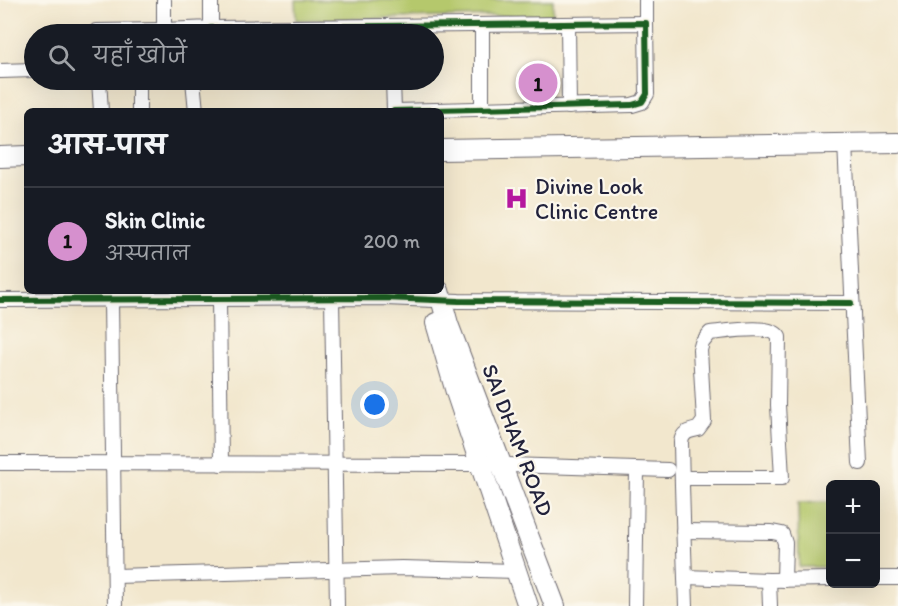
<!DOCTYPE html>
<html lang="hi">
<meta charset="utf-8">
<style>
body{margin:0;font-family:Itim,"Playpen Sans Deva",sans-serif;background:#242831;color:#f1f3f6}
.controls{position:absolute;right:18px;bottom:18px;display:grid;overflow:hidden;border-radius:9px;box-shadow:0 6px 24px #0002}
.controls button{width:54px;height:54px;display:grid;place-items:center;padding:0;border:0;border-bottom:2px solid #363941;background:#171b24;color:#f1f3f6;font:30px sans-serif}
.you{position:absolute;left:375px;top:405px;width:21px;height:21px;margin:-15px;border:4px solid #fff;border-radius:50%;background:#1a73e8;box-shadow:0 0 0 9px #1a73e833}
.badge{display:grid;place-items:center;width:39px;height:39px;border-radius:50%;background:#d690ce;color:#111;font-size:20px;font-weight:700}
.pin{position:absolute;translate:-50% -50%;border:3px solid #fff;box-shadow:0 2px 6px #0006}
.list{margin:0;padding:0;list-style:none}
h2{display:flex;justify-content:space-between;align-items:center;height:78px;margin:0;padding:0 24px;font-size:26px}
h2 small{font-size:20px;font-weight:400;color:#9ea1a6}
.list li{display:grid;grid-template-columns:39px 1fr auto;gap:18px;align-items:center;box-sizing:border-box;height:108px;padding:0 24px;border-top:2px solid #363941}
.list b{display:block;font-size:22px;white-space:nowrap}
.list p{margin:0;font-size:20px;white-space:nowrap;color:#9ea1a6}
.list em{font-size:20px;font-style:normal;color:#9ea1a6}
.icon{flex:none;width:33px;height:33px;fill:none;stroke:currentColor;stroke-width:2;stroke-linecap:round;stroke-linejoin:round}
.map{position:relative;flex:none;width:898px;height:606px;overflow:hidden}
.search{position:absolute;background:#171b24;box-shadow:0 6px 24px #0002;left:24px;top:24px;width:420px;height:66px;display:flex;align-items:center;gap:15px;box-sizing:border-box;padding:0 21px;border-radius:33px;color:#9ea1a6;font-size:22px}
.panel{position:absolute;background:#171b24;box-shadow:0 6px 24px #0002;left:24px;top:108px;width:420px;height:186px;border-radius:9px}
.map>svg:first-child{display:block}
.green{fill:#b5c86c;stroke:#6c7554;stroke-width:1.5}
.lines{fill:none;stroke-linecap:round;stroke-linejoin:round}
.street-casing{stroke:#6b676e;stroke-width:16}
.secondary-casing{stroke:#6b676e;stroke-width:22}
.street{stroke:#fff;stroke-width:14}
.secondary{stroke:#fff;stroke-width:20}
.cycleway-casing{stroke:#fbf7ec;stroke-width:10}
.cycleway{stroke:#1b5e20;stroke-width:6}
.labels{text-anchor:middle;stroke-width:4.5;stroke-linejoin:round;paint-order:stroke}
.poi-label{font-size:22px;fill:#22223b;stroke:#fbf7ec;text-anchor:start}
.street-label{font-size:22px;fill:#22223b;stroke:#fbf7ec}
</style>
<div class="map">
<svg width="898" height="606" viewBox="0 0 898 606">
<rect width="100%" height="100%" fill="#fbf7ec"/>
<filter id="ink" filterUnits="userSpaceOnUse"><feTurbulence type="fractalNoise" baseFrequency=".0167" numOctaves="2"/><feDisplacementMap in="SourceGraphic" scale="12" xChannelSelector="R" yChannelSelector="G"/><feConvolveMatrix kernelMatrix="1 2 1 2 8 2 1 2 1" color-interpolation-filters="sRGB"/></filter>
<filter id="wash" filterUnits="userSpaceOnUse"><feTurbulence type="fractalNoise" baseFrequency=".008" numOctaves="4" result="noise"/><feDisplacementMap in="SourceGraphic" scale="24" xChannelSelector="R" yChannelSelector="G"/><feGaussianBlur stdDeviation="1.35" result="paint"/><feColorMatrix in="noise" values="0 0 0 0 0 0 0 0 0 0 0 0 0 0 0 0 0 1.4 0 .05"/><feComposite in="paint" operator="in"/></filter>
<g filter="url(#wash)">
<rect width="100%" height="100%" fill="#f2e7cd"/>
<g class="green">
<path d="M295,0H553V15L296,20Z"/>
<path d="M830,502V567H799L798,503Z"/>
</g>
</g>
<g filter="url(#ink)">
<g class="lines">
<defs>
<g id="street">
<path d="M164,0V30L211,28V0"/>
<path d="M646,0V23"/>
<path d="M568,24L569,107"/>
<path d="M211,28L646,23L647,94L642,102L632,105L394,111"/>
<path d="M96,34V31L164,30"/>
<path d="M0,71L34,70"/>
<path d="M99,80L101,111"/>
<path d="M139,80V111"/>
<path d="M193,80L196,111"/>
<path d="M393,80L394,111"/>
<path d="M482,108V25"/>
<path d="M845,143L860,463"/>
<path d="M332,298L337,606"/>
<path d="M219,299L221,464"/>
<path d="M0,300L385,298L459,301L851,303"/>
<path d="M111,300L115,606"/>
<path d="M0,463L480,464L668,470"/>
<path d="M682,478H782L778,405L779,337C771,323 725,332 710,333L702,343L700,350L704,421L698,429C690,431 683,431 681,442C682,496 684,551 686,606"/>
<path d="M683,531L772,532L782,534L785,543L784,580"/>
<path d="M115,576L402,568L517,571"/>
<path d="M685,577L769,580L830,579"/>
<path d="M876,578H898"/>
<path d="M769,580L770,606"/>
<path d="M635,606L637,470"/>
</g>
<g id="secondary">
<path d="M441,150L898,143"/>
<path d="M0,157L27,156"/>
<path d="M439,291L448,324L555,606"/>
<path d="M436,323L456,392L528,606"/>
</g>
</defs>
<use href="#street" class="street-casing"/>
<use href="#secondary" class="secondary-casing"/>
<use href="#street" class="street"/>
<use href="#secondary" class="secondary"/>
<defs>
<g id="cycleway">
<path d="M211,28L646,23L647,94L642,102L632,105L394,111"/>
<path d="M0,300L385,298L459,301L851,303"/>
</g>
</defs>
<use href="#cycleway" class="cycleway-casing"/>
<use href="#cycleway" class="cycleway"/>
</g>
</g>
<defs>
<symbol id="hospital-bare" viewBox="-9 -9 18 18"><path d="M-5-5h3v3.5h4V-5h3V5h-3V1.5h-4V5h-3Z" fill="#b5179e" stroke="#fbf7ec" stroke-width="2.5" paint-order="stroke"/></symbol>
</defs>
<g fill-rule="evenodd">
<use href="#hospital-bare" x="500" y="182" width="33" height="33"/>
</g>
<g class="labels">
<g class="poi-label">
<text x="535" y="194">Divine Look<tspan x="535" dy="25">Clinic Centre</tspan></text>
</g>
<g class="street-label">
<text transform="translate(518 440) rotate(69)" y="8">SAI DHAM ROAD</text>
</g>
</g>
</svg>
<div class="controls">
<button>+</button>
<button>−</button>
</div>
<div class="you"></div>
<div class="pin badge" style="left:538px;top:83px">1</div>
<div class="search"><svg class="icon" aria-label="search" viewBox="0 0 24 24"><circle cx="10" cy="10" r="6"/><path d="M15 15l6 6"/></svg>यहाँ खोजें</div>
<section class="panel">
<h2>आस-पास<small></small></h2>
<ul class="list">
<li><span class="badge">1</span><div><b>Skin Clinic</b><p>अस्पताल</p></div><em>200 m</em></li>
</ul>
</section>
</div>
